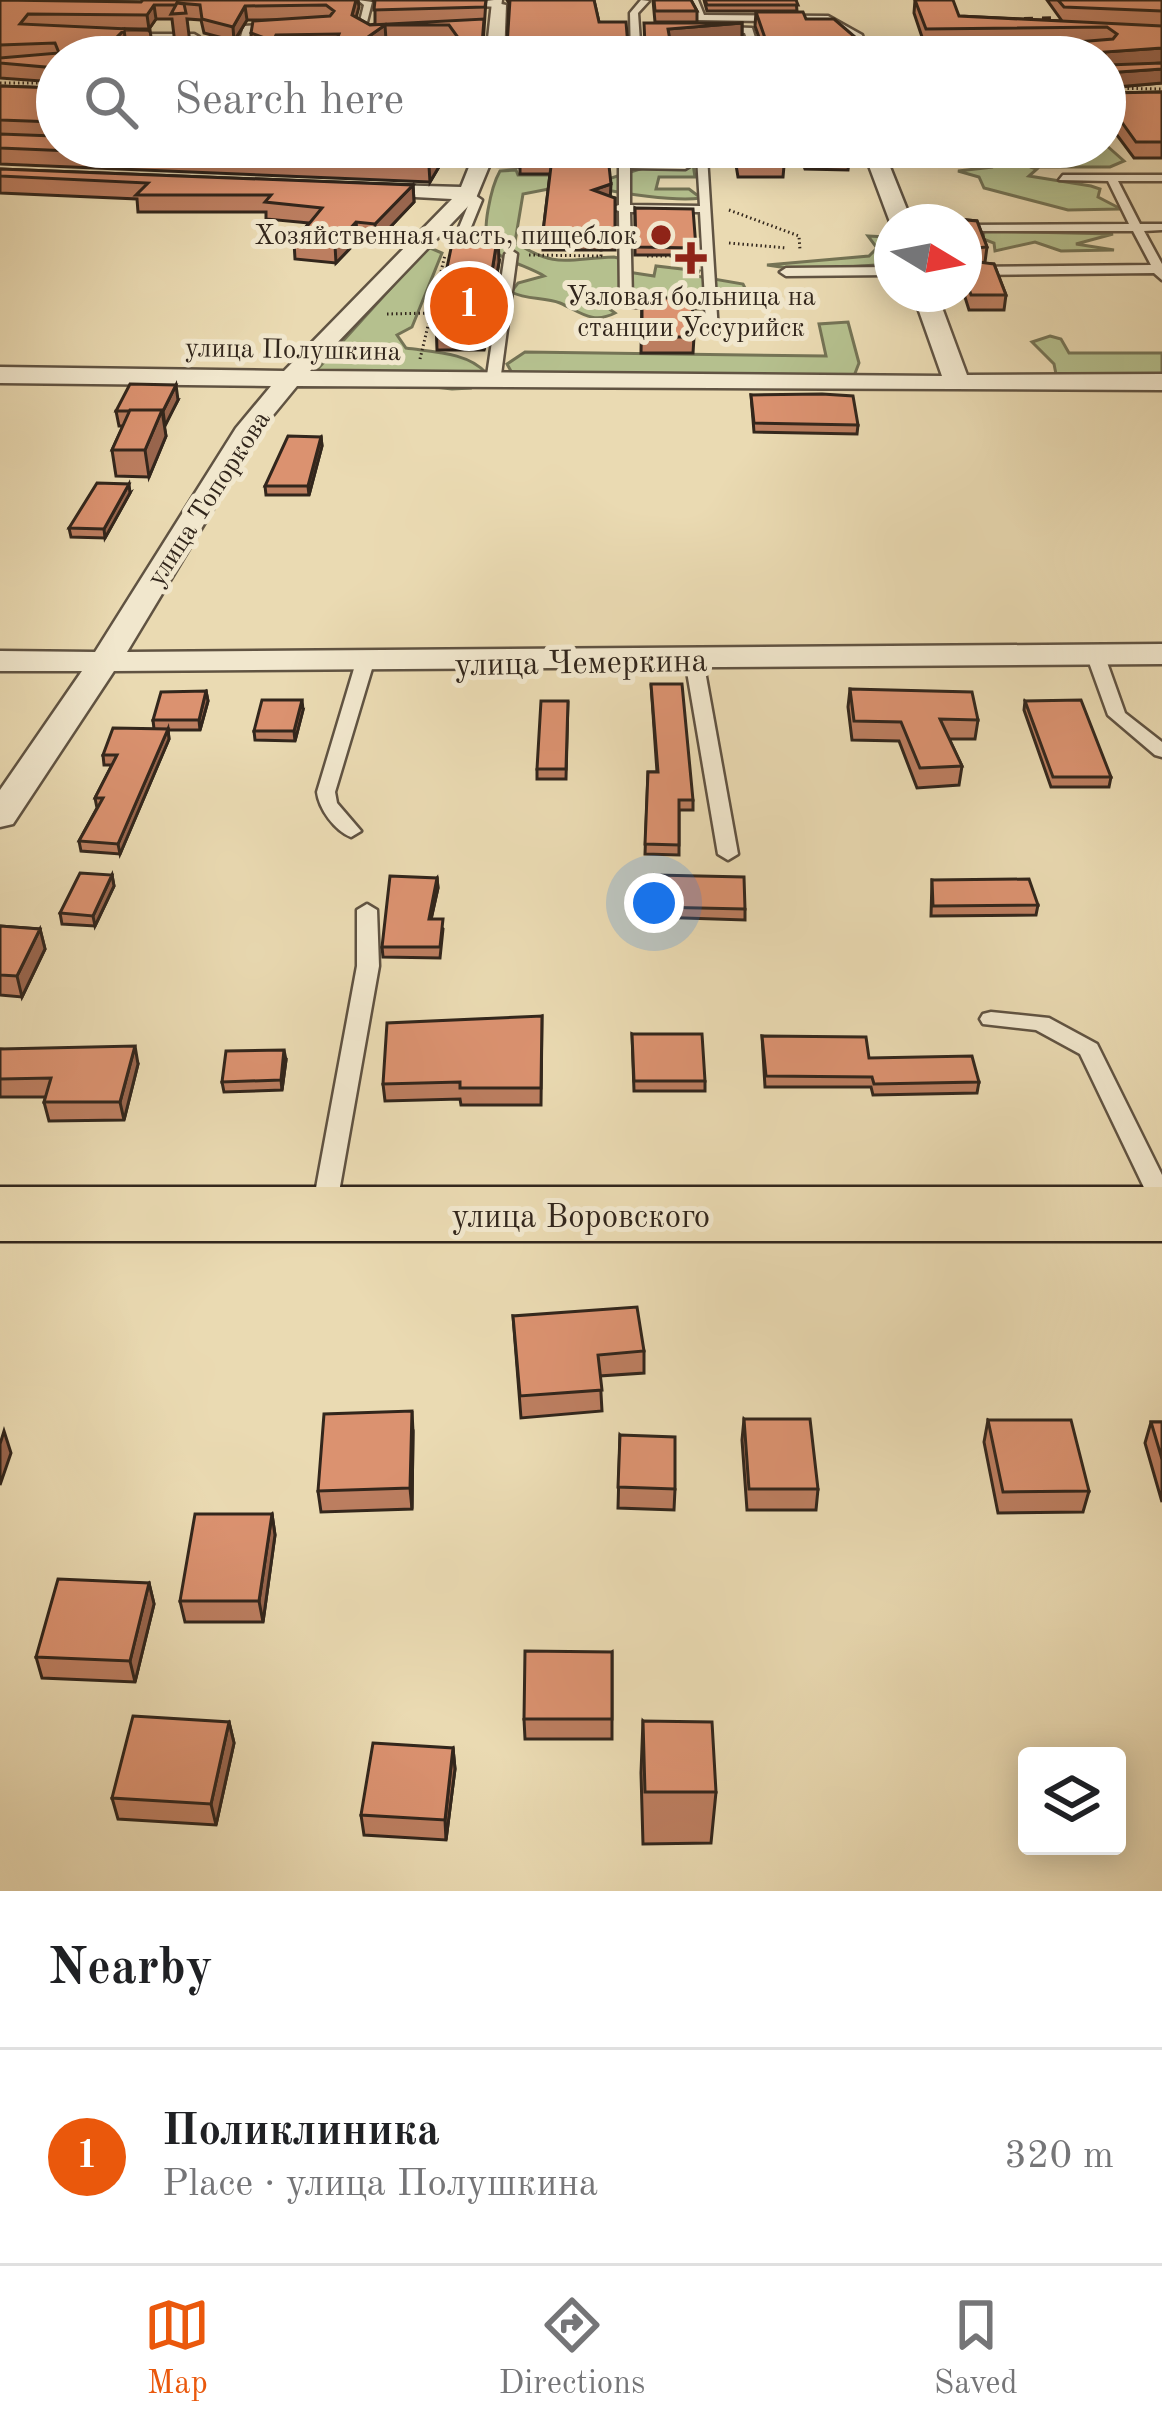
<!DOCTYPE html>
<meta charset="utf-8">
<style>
body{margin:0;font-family:"Old Standard TT",serif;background:#f2f2f2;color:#202124}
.controls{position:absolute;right:36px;bottom:36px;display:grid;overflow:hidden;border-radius:12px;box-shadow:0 6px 30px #0003}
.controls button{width:108px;height:108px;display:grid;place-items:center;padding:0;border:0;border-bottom:3px solid #e0e0e0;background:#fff;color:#202124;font:60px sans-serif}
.compass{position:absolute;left:874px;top:204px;width:108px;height:108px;border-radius:50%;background:#fff;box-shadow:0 6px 30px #0003;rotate:100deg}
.you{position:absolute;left:654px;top:903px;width:42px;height:42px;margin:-30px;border:9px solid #fff;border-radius:50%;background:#1a73e8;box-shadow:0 0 0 18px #1a73e833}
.badge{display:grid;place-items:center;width:78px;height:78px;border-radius:50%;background:#ea580c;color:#fff;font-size:39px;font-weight:700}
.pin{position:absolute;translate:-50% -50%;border:6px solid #fff;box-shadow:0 3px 12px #0006}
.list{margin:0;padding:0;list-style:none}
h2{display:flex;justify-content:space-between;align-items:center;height:156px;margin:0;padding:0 48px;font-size:51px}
h2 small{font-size:39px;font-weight:400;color:#757577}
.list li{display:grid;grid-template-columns:78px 1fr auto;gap:36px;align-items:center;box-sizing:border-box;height:216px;padding:0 48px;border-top:3px solid #e0e0e0}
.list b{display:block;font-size:45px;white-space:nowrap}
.list p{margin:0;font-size:39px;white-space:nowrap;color:#757577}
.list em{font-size:39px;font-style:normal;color:#757577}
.icon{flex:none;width:66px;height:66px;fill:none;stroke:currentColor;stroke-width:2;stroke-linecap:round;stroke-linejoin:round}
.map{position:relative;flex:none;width:1162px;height:1891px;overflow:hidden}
.search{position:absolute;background:#fff;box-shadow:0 6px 30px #0003;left:36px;right:36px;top:36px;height:132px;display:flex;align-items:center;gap:30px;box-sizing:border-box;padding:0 42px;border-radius:66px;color:#757577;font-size:45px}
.sheet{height:372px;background:#fff}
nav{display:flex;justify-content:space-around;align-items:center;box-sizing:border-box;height:168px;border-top:3px solid #e0e0e0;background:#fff;font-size:33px;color:#757577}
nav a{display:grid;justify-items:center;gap:6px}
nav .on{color:#ea580c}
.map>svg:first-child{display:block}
.green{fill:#b5c08e;stroke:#747355;stroke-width:3}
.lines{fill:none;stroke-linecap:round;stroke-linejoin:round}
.lane-casing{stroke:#605342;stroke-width:5}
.street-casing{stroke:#605342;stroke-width:5}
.primary-casing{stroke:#32261c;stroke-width:5}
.path{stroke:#32261c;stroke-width:3;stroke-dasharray:1.5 3;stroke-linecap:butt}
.lane{fill:#f1e7cd;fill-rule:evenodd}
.street{fill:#f1e7cd;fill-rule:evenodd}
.primary{fill:#eadab2;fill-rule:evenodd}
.rail{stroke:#32261c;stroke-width:4.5;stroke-dasharray:9 9;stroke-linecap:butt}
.wall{fill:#bc7e60;stroke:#32261c;stroke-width:3;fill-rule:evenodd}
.shaded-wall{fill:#99664e;stroke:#32261c;stroke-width:3}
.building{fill:#db9270;stroke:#32261c;stroke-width:3;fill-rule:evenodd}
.poi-dot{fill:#8f2418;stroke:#f1e7cd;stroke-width:4.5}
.labels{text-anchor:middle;stroke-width:10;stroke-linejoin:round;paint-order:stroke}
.far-poi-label{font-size:27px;fill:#32261c;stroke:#f1e7cd;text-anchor:end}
.far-street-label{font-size:27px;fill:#32261c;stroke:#f1e7cd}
.street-label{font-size:33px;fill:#32261c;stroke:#f1e7cd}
</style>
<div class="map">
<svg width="1162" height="1891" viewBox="0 0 1162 1891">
<rect width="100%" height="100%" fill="#eadab2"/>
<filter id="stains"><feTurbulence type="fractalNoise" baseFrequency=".00167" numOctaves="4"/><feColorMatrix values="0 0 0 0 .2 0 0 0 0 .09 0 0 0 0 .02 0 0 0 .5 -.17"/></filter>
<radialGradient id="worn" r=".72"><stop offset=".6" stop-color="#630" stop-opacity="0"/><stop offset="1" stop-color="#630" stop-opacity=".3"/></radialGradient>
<g class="green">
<path d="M1106,145L1124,161L1110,167H1030L1037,169L1029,176L1091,186L1100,189L1098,197L1121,209L1068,210L984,188L979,177L958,171L993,167L976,162L969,147Z"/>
<path d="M656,164H693L695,177H659L656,189H689L701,198C673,202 622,193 595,188V183Z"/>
<path d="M516,170L518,175H554V188L523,194L515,242C557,270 569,258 614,257L622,259L621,271L654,276L656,266L699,271L696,276L743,284L750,298L634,299L604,305L615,313C592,325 579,311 560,303C544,297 527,300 511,292L518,283L544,276C530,267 501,260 491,248C479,235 492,185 500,171Z"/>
<path d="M984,231L1113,234L1076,244L1114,250L1061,251L1035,242L995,251L994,243L983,239Z"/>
<path d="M868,236L886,237L891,264L801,270L767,265L869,256L877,248Z"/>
<path d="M428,247L442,253L412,327L397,335L406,348C432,352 468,352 486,373L471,388L452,389L314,373Z"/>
<path d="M848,322L859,363L854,376L512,373L507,364L525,352L826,356L819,324Z"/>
<path d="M1050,336L1061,339L1069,353H1162V378L1056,374L1054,364L1032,342Z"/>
</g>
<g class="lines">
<defs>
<g id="lane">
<path d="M358,0L372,2L366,26L385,30V34L358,29L364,5Z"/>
<path d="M494,0H502L501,7L455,5Z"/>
<path d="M641,0L649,1L638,13L641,57H631L630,13Z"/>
<path d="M690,0H698L704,15L828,16L862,35L866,48L885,51L859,53L855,38L826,22L698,20Z"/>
<path d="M278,24L281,29L251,31L245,52L214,51L238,47L244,26Z"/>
<path d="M723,27L752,28L761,57H751L749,48L694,49V57H684V46L689,43L748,42L745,33L720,32Z"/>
<path d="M126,34H194L199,37L123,39Z"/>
<path d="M911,39L933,41L942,51L937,54L927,46L908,44Z"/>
<path d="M619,147H629L630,162L680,163V147H694L707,156L718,332L707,329L705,308L626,307L620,303L619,211L610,208L619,205ZM690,153L697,157L700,206L630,205V168L685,169L690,166ZM630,212H700L705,300L632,299Z"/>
<path d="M484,160L540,161L545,164L540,167L480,165Z"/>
<path d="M1063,175H1162V181H1118L1140,224H1162V230L1144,231L1162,264V280L1154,273L964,275V267L1151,265L1133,231H964V225L1129,224L1108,181L1059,180Z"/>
<path d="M469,191L482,200L465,242L459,246L453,242L470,201L463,194Z"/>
<path d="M511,250L517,254L500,382L493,386L486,382L505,254Z"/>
<path d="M892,267V275L786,276L780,272L786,268Z"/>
<path d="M1095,649L1104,654L1125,713L1162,742V757L1155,755L1108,715L1086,654Z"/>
<path d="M694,655L703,660L738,854L728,860L718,854L685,660Z"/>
<path d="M365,657L374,662L335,792L337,803L361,831L351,837C335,831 319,809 317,792L356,662Z"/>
<path d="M367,904L377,910L379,966L335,1215L332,1221L323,1224L314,1221L311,1215L357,966V910Z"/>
<path d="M991,1012L1049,1018L1097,1044L1162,1175V1209L1153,1206L1150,1200L1080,1054L1036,1030L983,1024L980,1019L983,1014Z"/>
</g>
<g id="street">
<path d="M492,2L506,5L504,57H486Z"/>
<path d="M477,147H497L476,198L310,371L942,376L913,294H937L967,375L1162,374V390L297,386L260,431L127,652L1162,644V664L114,671L13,824L0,827V790L82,671H0V651L95,652L236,428L271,386L0,383V367L284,371L452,199L359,194L349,188L352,184L461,187Z"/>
<path d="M862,147H882L912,222H890Z"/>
</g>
<rect id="primary" x="0" y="1187" width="1162" height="54"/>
</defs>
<use href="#lane" class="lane-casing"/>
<use href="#street" class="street-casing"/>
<use href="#primary" class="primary-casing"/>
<g class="path">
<path d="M0,83H57"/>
<path d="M1105,88L1162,89"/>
<path d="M729,210L799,236L800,250"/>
<path d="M729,243L787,248"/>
<path d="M529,255L601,256V251"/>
<path d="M647,256H687"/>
<path d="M387,314L431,313"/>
<path d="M420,359L445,255"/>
</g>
<use href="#lane" class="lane"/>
<use href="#street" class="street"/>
<use href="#primary" class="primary"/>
<path class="rail" d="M988,20L1162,16"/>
</g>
<g class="wall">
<path d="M0,0L141,2L143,0H358L356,17L370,25L375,24V1L372,0H486L483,45L507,46L509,3L507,0H594L599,22L628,46L644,45L742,23V38L671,43L673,57L333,48L57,57V147L443,160L430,182L0,164V86L54,88L56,82L0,78ZM156,19H172L175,44L190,43L187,19L201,20L204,33L234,41L247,20H272L251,33L252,46L152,44L150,30L122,29H149ZM386,40H450L454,45L447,47L376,46Z"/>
<path d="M653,0H691L697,11V22H655Z"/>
<path d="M704,0H796L797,11H707Z"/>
<path d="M915,0L959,16L1062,21L1047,0H1162V83L1106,88L1107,93L1162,92V158H1134L1105,119V57H751L752,47L761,43L755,26L756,12L806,19L863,44L1016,47L1078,42L924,43L914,13Z"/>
<path d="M510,147H618L614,158H608L610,197L615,198V250H543V232L550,174H520V157L527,156H511Z"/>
<path d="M633,147H671V158H634Z"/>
<path d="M733,147H848L850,153L848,170L805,169L802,161L784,166L783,177H738Z"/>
<path d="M0,169L413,185L414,202L376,242L358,240L336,263L295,259L294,242L309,223L266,219V212H138L137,199L0,193Z"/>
<path d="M635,208L696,248V255H635Z"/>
<path d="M946,218L977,221L987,247L985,262L981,263L994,264L1006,295L1004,310H969L964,294V222H945Z"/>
<path d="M499,262L484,350H437L436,320Z"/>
<path d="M642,298L694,337L693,353H641Z"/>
<path d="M751,395L858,425L857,434L754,432Z"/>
<path d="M178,400L164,426L166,436L149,477L116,476L112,450L123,426H119L116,411Z"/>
<path d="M321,437L322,446L309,495H266L265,486Z"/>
<path d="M130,493L105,538L71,537L69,528Z"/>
<path d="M651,684L693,800V810H679V855L645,854L648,772H657Z"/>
<path d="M850,689L978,720L975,739H949L962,766L959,785L917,788L899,741L852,740L848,707Z"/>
<path d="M206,691L208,701L200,730H168L169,739L120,854L81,851L79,841L97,808L95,798L112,765H104L103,755L154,729L153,720Z"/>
<path d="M568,701L566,779H537V769Z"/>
<path d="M1025,701L1111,777L1109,787H1051L1024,710Z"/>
<path d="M303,710L295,741L255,740L254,731Z"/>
<path d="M112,875L114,886L95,926L62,924L60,913Z"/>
<path d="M655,875L745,909V920L654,917Z"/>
<path d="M437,878L438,888L431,919L443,929L440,958L383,957L382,947Z"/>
<path d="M932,880L1038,905L1036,915L931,916Z"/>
<path d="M0,926L40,929L45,949L22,997L0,995Z"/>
<path d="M542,1016L541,1105H461L460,1099L385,1101L383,1084Z"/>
<path d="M632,1034L705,1081V1091H634Z"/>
<path d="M762,1036L979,1082L977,1093L873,1095L871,1087H765Z"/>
<path d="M0,1049L138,1064L124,1120L49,1121L44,1102L46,1097H0Z"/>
<path d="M286,1060L282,1090L224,1092L222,1082Z"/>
<path d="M513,1316L644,1351V1373L600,1376L602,1411L521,1418Z"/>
<path d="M744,1419L818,1489L816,1510H747L742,1440Z"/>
<path d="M988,1420L1089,1491L1083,1512L998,1513L984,1442Z"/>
<path d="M1151,1422H1162V1502L1145,1443Z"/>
<path d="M413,1432L412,1509L321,1512L318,1491Z"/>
<path d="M620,1435L675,1489L674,1510L618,1508Z"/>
<path d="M272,1514L275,1535L263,1622H185L180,1601Z"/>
<path d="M149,1583L154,1604L135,1682L42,1678L36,1657Z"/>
<path d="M612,1652V1739H525L524,1719Z"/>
<path d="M643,1721L716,1792L711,1843L643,1844L641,1773Z"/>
<path d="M229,1722L234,1743L216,1825L118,1819L112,1798Z"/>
<path d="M453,1748L455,1769L446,1840L364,1835L361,1815Z"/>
</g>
<g class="shaded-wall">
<path d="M356,0H358L359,7L353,29L352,15Z"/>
<path d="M154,5L156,19L149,29L147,15Z"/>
<path d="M245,6L247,20L234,41L233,27Z"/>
<path d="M742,23V38L668,43V29Z"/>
<path d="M385,25L386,40L366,53L365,39Z"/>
<path d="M124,30L126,44L119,52L117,37Z"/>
<path d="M276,35L277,50L274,57H266Z"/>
<path d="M1162,48V63L1105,67L1104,52Z"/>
<path d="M1162,69V83L1105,88V73Z"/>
<path d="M440,147H446L443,160L430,182L429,166Z"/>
<path d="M794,147H803L802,161L784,166L783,150Z"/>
<path d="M611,184L610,201L593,190Z"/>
<path d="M413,185L414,202L376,242L375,224Z"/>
<path d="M356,222L358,240L336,263L335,245Z"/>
<path d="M498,234L499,262L484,350V321Z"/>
<path d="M176,385L178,400L165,426L163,411Z"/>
<path d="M162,410L166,436L149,477L145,450Z"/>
<path d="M321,437L322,446L309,495L308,486Z"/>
<path d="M129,484L130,493L105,538L104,529Z"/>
<path d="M206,691L208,701L200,730L199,720Z"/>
<path d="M302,700L303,710L295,741L294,731Z"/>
<path d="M168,729L169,739L120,854L118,844Z"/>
<path d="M112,875L114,886L95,926L93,916Z"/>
<path d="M437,878L438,888L429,929V919Z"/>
<path d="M40,929L45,949L22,997L17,976Z"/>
<path d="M135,1046L138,1064L124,1120L120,1102Z"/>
<path d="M284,1050L286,1060L282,1090L281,1080Z"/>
<path d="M412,1411L413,1432L412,1509L410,1488Z"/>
<path d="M4,1431L11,1453L0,1485V1444Z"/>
<path d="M272,1514L275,1535L263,1622L259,1601Z"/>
<path d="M149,1583L154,1604L135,1682L130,1661Z"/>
<path d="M229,1722L234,1743L216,1825L211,1804Z"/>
<path d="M453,1748L455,1769L446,1840L445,1820Z"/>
</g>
<g class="building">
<path d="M0,0L141,2L143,0H356L352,15L370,25L484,19L482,45L507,46L510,0H594L599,22H626L628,46L645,45L644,23H742L668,29L673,57H330L339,34L276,35L266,57H57V68L0,63V58L59,53L55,43L0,45ZM177,3L200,5L202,19L233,27L245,6L326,5L334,11L330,16L253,21L251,33L270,40L265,47L121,44L117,37L124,30H150L20,24L28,14L147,15L154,5H176ZM385,25H449L462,43L447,47L442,40H389L379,47L365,45V39Z"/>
<path d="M375,0H486L485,7L374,10Z"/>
<path d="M654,0H691L697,11H655Z"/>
<path d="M705,0H796L798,5H707Z"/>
<path d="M915,0H953L959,16L1162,26V48L1104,52L1108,65L1162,63V69L1105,73V57H754L752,47L766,41L756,12H803L806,19H834L863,44L1016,47L1113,39L1117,34L1107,27L926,29Z"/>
<path d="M1058,0H1162V11L1064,7Z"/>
<path d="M177,3L184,4L186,13L171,14Z"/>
<path d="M57,77V111L50,120H57V124L55,122L0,120V86L54,88Z"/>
<path d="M1105,82L1107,93L1162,92V142H1136L1108,103H1105Z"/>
<path d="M0,134L54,136L57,134V147H440L429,166L0,148Z"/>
<path d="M548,147H607L611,184L593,190L615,198V233L543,232L552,158L520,157L542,154Z"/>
<path d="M736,147H794L783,150L784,160H738Z"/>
<path d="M804,147H848L850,153H806Z"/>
<path d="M0,169L413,185L375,224L356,222L335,245L294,242L322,208L265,202L271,195H136L148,183L0,176Z"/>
<path d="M635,208L693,209L696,248L636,247Z"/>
<path d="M946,218L977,221L987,247L964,249V222H947Z"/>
<path d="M454,234H498L484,321L436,320Z"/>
<path d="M964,260L994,264L1006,295H971L964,273Z"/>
<path d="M642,298H692L694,337H642Z"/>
<path d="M130,384L176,385L163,411H116Z"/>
<path d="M822,394L853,396L858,425L754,423L751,395Z"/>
<path d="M130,410H162L145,450H112Z"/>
<path d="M288,436L321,437L308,486H265Z"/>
<path d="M97,483L129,484L104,529L69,528Z"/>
<path d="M651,684H682L693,800H679V845L645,844L648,772H658Z"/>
<path d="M850,689L972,692L978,720L940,719L962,766L920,768L901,722L854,721Z"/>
<path d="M206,691L199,720H153L161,692Z"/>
<path d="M262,700H302L294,731H254Z"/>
<path d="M1081,700L1111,777H1053L1025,701Z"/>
<path d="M541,701H568L566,769H537Z"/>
<path d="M113,728L168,729L118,844L79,841L103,798H95L117,755H103Z"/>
<path d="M80,873L112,875L93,916L60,913Z"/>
<path d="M655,875L744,877L745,909L654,907Z"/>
<path d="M390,876L437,878L429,919H443L440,947H382Z"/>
<path d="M1029,879L1038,905L933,906L932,880Z"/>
<path d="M0,926L40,929L17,976L0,975Z"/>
<path d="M542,1016L541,1088H460V1082L383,1084L387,1023Z"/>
<path d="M632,1034H702L705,1081H634Z"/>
<path d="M762,1036L866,1037L869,1058L972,1056L979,1082L874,1084L872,1077L766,1076Z"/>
<path d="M135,1046L120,1102H44L51,1078L0,1079V1049Z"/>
<path d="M284,1050L281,1080L222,1082L226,1051Z"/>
<path d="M637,1307L644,1351L598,1355L602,1390L520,1396L513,1316Z"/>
<path d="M412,1411L410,1488L318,1491L324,1414Z"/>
<path d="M744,1419H810L818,1489H749Z"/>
<path d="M988,1420H1071L1089,1491L1003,1492Z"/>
<path d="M1151,1422H1162V1459Z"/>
<path d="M620,1435L675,1437V1489L618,1487Z"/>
<path d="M195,1514H272L259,1601H180Z"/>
<path d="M58,1579L149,1583L130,1661L36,1657Z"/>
<path d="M525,1651L612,1652V1719H524Z"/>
<path d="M133,1716L229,1722L211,1804L112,1798Z"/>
<path d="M643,1721L712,1722L716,1792H645Z"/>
<path d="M373,1743L453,1748L445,1820L361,1815Z"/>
</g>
<g class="poi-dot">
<circle cx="661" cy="235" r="12"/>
<path d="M685 240h12v12h12v12h-12v12h-12v-12h-12v-12h12z"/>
</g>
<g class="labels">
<g class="far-poi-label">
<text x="637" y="244">Хозяйственная часть, пищеблок</text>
<text x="691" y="305" text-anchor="middle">Узловая больница на<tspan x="691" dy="31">станции Уссурийск</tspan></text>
</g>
<g class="far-street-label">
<text transform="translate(293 349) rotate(1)" y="9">улица Полушкина</text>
<text transform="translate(208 498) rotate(-57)" y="9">улица Топоркова</text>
</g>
<g class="street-label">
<text transform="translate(581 661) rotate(-1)" y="12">улица Чемеркина</text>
<text x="581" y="1227">улица Воровского</text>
</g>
</g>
<rect width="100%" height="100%" filter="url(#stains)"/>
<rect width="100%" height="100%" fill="url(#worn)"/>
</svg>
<div class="controls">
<button><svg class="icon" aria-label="layers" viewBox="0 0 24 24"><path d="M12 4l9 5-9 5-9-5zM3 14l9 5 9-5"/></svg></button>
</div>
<svg class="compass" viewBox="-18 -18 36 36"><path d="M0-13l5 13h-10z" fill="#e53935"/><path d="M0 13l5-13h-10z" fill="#757577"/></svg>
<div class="you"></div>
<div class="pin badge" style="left:469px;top:306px">1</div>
<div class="search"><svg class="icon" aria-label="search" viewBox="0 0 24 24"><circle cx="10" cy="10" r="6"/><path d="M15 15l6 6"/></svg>Search here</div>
</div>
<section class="sheet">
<h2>Nearby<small></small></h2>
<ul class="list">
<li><span class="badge">1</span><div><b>Поликлиника</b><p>Place · улица Полушкина</p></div><em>320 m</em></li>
</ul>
</section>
<nav>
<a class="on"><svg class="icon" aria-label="map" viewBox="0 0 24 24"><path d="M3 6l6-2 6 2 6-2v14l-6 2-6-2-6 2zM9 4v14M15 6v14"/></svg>Map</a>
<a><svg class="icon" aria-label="directions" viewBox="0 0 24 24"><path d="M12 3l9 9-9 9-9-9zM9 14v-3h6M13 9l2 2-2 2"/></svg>Directions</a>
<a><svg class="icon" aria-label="saved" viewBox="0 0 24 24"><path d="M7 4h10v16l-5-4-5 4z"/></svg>Saved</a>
</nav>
